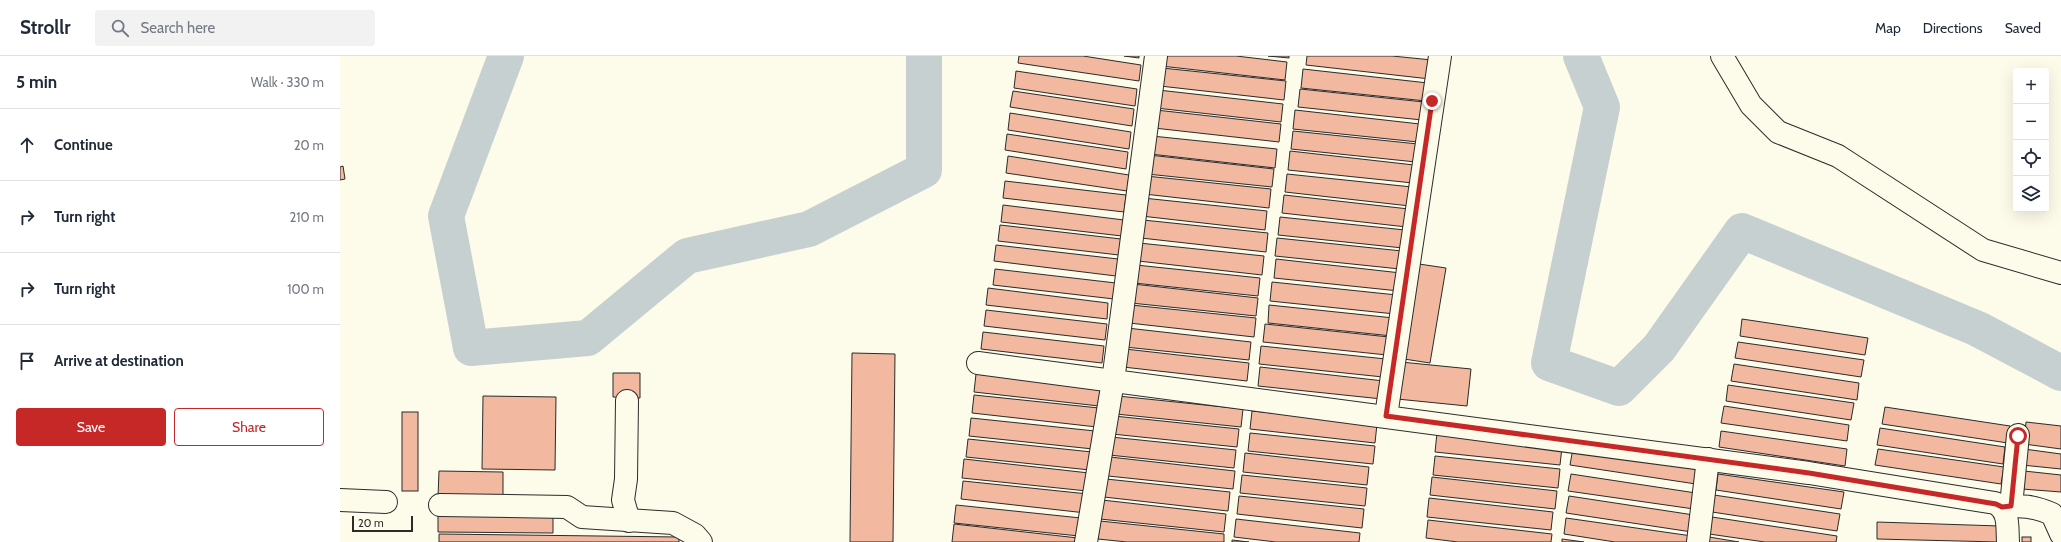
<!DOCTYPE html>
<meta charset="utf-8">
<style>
body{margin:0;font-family:Cabin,sans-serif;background:#f2f2f3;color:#1f2937}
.controls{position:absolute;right:12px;top:12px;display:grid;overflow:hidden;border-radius:4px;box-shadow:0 4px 16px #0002}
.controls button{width:36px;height:36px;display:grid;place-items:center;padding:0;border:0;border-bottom:1px solid #e0e1e3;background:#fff;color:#1f2937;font:20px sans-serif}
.scale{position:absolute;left:12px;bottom:10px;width:61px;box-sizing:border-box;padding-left:4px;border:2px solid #2b2b2b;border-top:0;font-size:11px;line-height:14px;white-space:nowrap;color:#2b2b2b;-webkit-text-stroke:3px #fdfbea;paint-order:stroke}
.stop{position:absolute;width:12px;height:12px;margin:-9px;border:3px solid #c62828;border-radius:50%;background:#fff}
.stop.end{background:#c62828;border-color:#fff;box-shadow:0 1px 4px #0008}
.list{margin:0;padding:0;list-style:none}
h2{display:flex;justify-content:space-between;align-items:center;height:52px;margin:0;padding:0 16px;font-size:17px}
h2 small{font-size:13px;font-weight:400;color:#747a83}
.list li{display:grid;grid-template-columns:26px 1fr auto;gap:12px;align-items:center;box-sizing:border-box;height:72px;padding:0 16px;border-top:1px solid #e0e1e3}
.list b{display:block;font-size:15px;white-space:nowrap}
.list em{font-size:13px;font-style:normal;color:#747a83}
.actions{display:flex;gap:8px;padding:12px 16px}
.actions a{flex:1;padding:9px 0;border:1px solid #c62828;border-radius:4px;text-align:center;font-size:14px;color:#c62828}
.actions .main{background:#c62828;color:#fff}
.icon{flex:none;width:22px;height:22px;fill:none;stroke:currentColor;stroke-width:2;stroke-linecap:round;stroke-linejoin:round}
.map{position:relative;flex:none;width:1721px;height:486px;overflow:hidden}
header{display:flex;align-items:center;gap:24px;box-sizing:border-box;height:56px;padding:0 20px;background:#fff;border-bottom:1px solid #e0e1e3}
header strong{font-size:19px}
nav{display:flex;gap:22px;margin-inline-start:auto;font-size:14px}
.search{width:280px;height:36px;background:#f2f2f3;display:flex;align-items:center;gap:10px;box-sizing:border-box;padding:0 14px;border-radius:4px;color:#747a83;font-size:15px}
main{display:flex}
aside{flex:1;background:#fff}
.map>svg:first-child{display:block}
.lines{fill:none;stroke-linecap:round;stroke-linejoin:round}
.river{stroke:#c7d0d0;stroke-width:36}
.building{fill:#f2b8a0;stroke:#2b2b2b}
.minor-casing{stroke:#2b2b2b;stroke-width:24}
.minor{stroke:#fdfbea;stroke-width:22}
.route{stroke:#c62828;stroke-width:5}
</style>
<header>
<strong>Strollr</strong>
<div class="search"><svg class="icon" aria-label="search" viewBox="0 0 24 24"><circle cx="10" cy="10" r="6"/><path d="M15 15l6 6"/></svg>Search here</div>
<nav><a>Map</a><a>Directions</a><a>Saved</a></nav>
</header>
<main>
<aside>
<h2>5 min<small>Walk · 330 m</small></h2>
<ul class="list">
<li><svg class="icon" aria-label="ahead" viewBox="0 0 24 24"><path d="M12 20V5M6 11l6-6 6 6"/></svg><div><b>Continue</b></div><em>20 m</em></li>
<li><svg class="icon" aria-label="right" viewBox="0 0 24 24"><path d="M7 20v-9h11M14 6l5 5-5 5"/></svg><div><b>Turn right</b></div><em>210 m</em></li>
<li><svg class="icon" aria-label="right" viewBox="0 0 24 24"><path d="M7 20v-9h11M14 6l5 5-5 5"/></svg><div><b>Turn right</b></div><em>100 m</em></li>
<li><svg class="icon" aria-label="arrive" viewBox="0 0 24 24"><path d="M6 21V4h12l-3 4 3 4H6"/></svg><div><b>Arrive at destination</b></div></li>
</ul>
<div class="actions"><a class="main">Save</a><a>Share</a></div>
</aside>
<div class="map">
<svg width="1721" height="486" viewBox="0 0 1721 486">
<rect width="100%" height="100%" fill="#fdfbea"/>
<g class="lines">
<g class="river">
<path d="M166,0L106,160L131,292L248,282L347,200L469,173L584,114V0"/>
<path d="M1241,0L1262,51L1209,307L1279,332L1319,292L1402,175L1638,273L1721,317"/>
</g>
</g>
<g class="building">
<path d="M679,0H743L801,9L799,25L678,7Z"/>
<path d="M784,0H799V2Z"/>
<path d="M822,0H896L947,6L945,24L821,10Z"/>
<path d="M928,0H949V2Z"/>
<path d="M967,0H1052L1092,4L1090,23L966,9Z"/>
<path d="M822,12L946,25L944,44L820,30Z"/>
<path d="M963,13L1088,27L1086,45L961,32Z"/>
<path d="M676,15L797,33L795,50L674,32Z"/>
<path d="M960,33L1084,46L1082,64L958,51Z"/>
<path d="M818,34L943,48L941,66L816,52Z"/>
<path d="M673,35L794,53L792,70L670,51Z"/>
<path d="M816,54L941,68L939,86L814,72Z"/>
<path d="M955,54L1080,68L1078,86L953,73Z"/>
<path d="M670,57L791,76L789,93L668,74Z"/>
<path d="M953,75L1078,88L1076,106L951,93Z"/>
<path d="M667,78L788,96L786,113L665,94Z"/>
<path d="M812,80L937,93L935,112L810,98Z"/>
<path d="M950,95L1074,109L1073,127L948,114Z"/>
<path d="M809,99L934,113L932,131L807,118Z"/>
<path d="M668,100L789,119L787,135L666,117Z"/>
<path d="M3,110L5,123L0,124V111Z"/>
<path d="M947,118L1072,131L1070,150L945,136Z"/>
<path d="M806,120L931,133L929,152L804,138Z"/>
<path d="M665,125L786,139L784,156L663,142Z"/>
<path d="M944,139L1069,153L1067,171L942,157Z"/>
<path d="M803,142L927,155L925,174L801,160Z"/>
<path d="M663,149L784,164L782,180L661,166Z"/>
<path d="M940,161L1065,174L1063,192L938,179Z"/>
<path d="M803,164L928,177L926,196L801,182Z"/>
<path d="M660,169L781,183L779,199L658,185Z"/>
<path d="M937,182L1062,195L1060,213L935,200Z"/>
<path d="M799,187L924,200L922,219L798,205Z"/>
<path d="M656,189L778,203L776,220L654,205Z"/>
<path d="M936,203L1061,217L1059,235L934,222Z"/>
<path d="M1079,208L1106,212L1090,307L1064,303Z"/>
<path d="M796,209L920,222L918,240L794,227Z"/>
<path d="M655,213L776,227L774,243L653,229Z"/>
<path d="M932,226L1057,239L1055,258L930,245Z"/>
<path d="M793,228L918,242L916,260L791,247Z"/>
<path d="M648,232L768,247L767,263L646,249Z"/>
<path d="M791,249L916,262L914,281L789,267Z"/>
<path d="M929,249L1054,262L1052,280L928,267Z"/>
<path d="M646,254L767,268L765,284L644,270Z"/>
<path d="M1402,263L1528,282L1525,299L1400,280Z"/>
<path d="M925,268L1049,281L1047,299L923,286Z"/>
<path d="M787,272L911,286L909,304L785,291Z"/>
<path d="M643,276L764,290L762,307L641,293Z"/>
<path d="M1398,286L1524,304L1521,321L1395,302Z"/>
<path d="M921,290L1046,303L1043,321L919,308Z"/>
<path d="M785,293L909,307L907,325L783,311Z"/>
<path d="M512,297L555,298L553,486H510Z"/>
<path d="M1061,306L1131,313L1127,350L1057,343Z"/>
<path d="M1394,308L1519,327L1517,344L1391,325Z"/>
<path d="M920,311L1044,325L1042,343L918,330Z"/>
<path d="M273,317H300V342L273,341Z"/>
<path d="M636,318L761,331L759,350L634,336Z"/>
<path d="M1388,329L1514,347L1511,364L1386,345Z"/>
<path d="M634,339L759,352L757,371L632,357Z"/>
<path d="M143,340L216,341L215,414L142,413Z"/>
<path d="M778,340L903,353L901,371L776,358Z"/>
<path d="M1384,350L1509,369L1507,385L1381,367Z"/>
<path d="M1545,351L1670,370L1668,387L1542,368Z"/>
<path d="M912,355L1037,368L1035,387L910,373Z"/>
<rect x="62" y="356" width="16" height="79"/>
<path d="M774,360L899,373L897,391L772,378Z"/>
<path d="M631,362L755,375L753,393L629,380Z"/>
<path d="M1686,366L1721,370V393L1684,388Z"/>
<path d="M1540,372L1665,391L1663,408L1537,389Z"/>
<path d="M1381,375L1507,393L1505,410L1379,391Z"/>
<path d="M910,377L1035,390L1033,408L908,395Z"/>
<path d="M1097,377L1222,391L1220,409L1095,396Z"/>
<path d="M771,381L896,394L894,412L769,399Z"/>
<path d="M628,383L752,396L750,414L626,401Z"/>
<path d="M1233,392L1358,411L1356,428L1230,409Z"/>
<path d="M1538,393L1664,411L1661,428L1535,409Z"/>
<path d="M1684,393L1721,398V413L1682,409Z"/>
<path d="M905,397L1029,411L1027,429L903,416Z"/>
<path d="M1095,400L1220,413L1218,432L1093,419Z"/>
<path d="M770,401L895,415L893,433L768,420Z"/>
<path d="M624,403L749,417L747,435L622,422Z"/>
<path d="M99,415L163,416V442L98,441Z"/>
<path d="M1684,415L1721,419V436L1682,433Z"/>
<path d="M1231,418L1356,437L1354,453L1228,435Z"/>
<path d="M1378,418L1504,436L1501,453L1376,434Z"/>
<path d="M902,419L1027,432L1025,450L900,437Z"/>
<path d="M1092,421L1217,435L1215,453L1090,439Z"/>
<path d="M766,423L890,436L888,455L764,441Z"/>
<path d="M623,425L748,438L746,457L621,443Z"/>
<path d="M1374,439L1500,458L1497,475L1372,456Z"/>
<path d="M899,440L1024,453L1022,472L897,458Z"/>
<path d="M1229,440L1354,459L1352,476L1226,457Z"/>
<path d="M1089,442L1213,456L1211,474L1087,461Z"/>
<path d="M762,444L886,458L884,476L760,463Z"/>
<path d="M616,449L741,462L739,480L614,467Z"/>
<path d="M98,451L213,452V477L98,476Z"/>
<path d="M1372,461L1497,480L1496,486H1425L1369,478Z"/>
<path d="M1226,462L1352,480L1351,486H1275L1224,478Z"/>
<path d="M896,463L1020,477L1019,486H936L894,481Z"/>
<path d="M1088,464L1212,478L1211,486H1118L1086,482Z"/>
<path d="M760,465L884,478V486H787L758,483Z"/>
<path d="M1537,466L1660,470L1659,486L1537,483Z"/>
<path d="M614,468L738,482V486H612Z"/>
<path d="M99,478L339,481V486H99Z"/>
<path d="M1369,481L1399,486H1368Z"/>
<rect x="1682" y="481" width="9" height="5"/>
<path d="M1222,483L1244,486H1222Z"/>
<path d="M892,484L909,486H892Z"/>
</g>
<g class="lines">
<defs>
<g id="minor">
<path d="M1382,0L1411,49L1438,76L1498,100L1643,194L1721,217"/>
<path d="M638,307L1469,417L1655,447C1670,455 1667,471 1668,486"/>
<path d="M287,345L286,423L283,444L289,465"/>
<path d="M1046,360L1100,0"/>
<path d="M0,444L46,446"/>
<path d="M100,449L227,451L242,461L333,467L355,479L361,486"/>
<path d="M1671,450L1678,379"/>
<path d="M1662,451C1682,449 1693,450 1712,458L1721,478"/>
<path d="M746,486L773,325L816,0"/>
<path d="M1358,486L1368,403"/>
</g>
</defs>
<use href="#minor" class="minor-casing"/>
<use href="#minor" class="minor"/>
</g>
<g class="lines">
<path class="route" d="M1092,45L1046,360L1469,417L1656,448L1662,451L1671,450L1678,380"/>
</g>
</svg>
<div class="controls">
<button>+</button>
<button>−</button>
<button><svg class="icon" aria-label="locate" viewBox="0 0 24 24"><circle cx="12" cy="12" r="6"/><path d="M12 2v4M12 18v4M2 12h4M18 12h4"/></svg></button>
<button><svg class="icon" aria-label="layers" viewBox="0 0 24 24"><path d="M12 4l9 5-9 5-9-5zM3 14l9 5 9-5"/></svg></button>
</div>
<div class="scale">20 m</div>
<div class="stop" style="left:1678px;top:380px"></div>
<div class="stop end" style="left:1092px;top:45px"></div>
</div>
</main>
